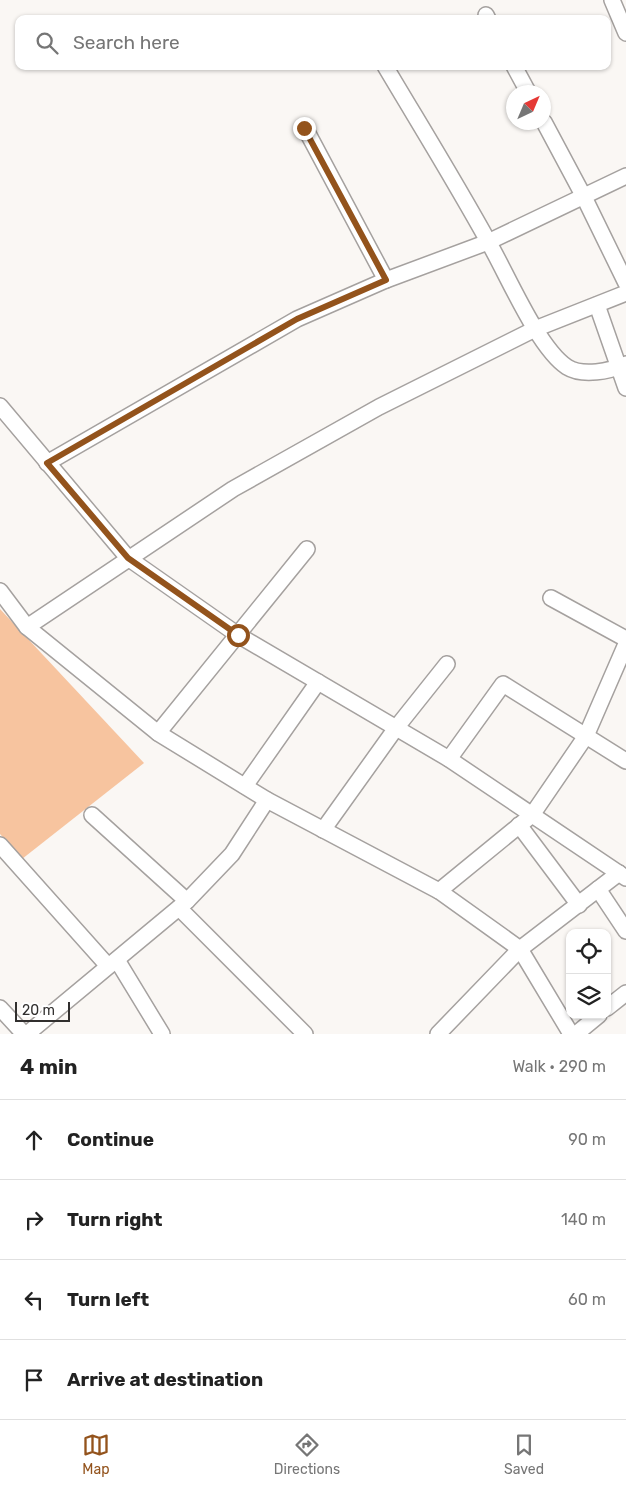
<!DOCTYPE html>
<meta charset="utf-8">
<style>
body{margin:0;font-family:Rubik,sans-serif;background:#f2f2f2;color:#222}
.controls{position:absolute;right:15px;bottom:15px;display:grid;overflow:hidden;border-radius:10px;box-shadow:0 1px 4px #0004}
.controls button{width:45px;height:45px;display:grid;place-items:center;padding:0;border:0;border-bottom:1px solid #e0e0e0;background:#fff;color:#222;font:25px sans-serif}
.compass{position:absolute;left:506px;top:85px;width:45px;height:45px;border-radius:50%;background:#fff;box-shadow:0 1px 4px #0004;rotate:44deg}
.scale{position:absolute;left:15px;bottom:12px;width:55px;box-sizing:border-box;padding-left:5px;border:2px solid #312f2e;border-top:0;font-size:14px;line-height:18px;white-space:nowrap;color:#312f2e;-webkit-text-stroke:4px #fff;paint-order:stroke}
.stop{position:absolute;width:15px;height:15px;margin:-11px;border:4px solid #93531c;border-radius:50%;background:#fff}
.stop.end{background:#93531c;border-color:#fff;box-shadow:0 1px 5px #0008}
.list{margin:0;padding:0;list-style:none}
h2{display:flex;justify-content:space-between;align-items:center;height:65px;margin:0;padding:0 20px;font-size:21px}
h2 small{font-size:16px;font-weight:400;color:#767676}
.list li{display:grid;grid-template-columns:32px 1fr auto;gap:15px;align-items:center;box-sizing:border-box;height:80px;padding:0 20px;border-top:1px solid #e0e0e0}
.list b{display:block;font-size:19px;white-space:nowrap}
.list em{font-size:16px;font-style:normal;color:#767676}
.icon{flex:none;width:28px;height:28px;fill:none;stroke:currentColor;stroke-width:2;stroke-linecap:round;stroke-linejoin:round}
.map{position:relative;flex:none;width:626px;height:1034px;overflow:hidden}
.search{position:absolute;background:#fff;box-shadow:0 1px 4px #0004;left:15px;right:15px;top:15px;height:55px;display:flex;align-items:center;gap:12px;box-sizing:border-box;padding:0 18px;border-radius:10px;color:#767676;font-size:19px}
.sheet{height:385px;background:#fff}
nav{display:flex;justify-content:space-around;align-items:center;box-sizing:border-box;height:70px;border-top:1px solid #e0e0e0;background:#fff;font-size:14px;color:#767676}
nav a{display:grid;justify-items:center;gap:2px}
nav .on{color:#93531c}
.map>svg:first-child{display:block}
.pitch{fill:#f7c49f}
.lines{fill:none;stroke-linecap:round;stroke-linejoin:round}
.street-casing{stroke:#a5a19f;stroke-width:18}
.street{stroke:#fff;stroke-width:15}
.route{stroke:#93531c;stroke-width:6}
</style>
<div class="map">
<svg width="626" height="1034" viewBox="0 0 626 1034">
<rect width="100%" height="100%" fill="#faf7f4"/>
<path class="pitch" d="M0,609L144,763L22,859L0,834Z"/>
<g class="lines">
<defs>
<g id="street">
<path d="M612,0L626,33"/>
<path d="M486,15L488,19"/>
<path d="M385,66C420,125 456,183 489,243C507,274 538,348 567,367C583,377 610,371 626,364"/>
<path d="M514,66L528,92"/>
<path d="M544,122L584,197L626,283"/>
<path d="M305,128L386,280"/>
<path d="M597,305L626,388"/>
<path d="M0,406L128,558L238,635L449,759L626,878"/>
<path d="M47,463L297,319L386,280L488,242L626,176"/>
<path d="M0,591L27,627L158,733L267,800L439,891L520,949L571,1034"/>
<path d="M551,598L626,639"/>
<path d="M27,627L233,489L379,407L535,329L626,293"/>
<path d="M158,733L307,549"/>
<path d="M449,759L503,684L626,761"/>
<path d="M245,786L318,682"/>
<path d="M92,815L187,901"/>
<path d="M519,825L579,905"/>
<path d="M323,830L396,728L447,664"/>
<path d="M0,845L108,966"/>
<path d="M598,889L626,931"/>
<path d="M439,891L532,815L586,736L626,644"/>
<path d="M179,908L305,1034"/>
<path d="M117,960L162,1034"/>
<path d="M0,1008L24,1034"/>
<path d="M607,1008L626,993"/>
<path d="M27,1034L187,901L232,854L267,800"/>
<path d="M438,1034L520,949L619,873"/>
<path d="M576,1034L599,1015"/>
</g>
</defs>
<use href="#street" class="street-casing"/>
<use href="#street" class="street"/>
</g>
<g class="lines">
<path class="route" d="M238,635L128,558L47,463L297,319L386,280L304,128"/>
</g>
</svg>
<div class="controls">
<button><svg class="icon" aria-label="locate" viewBox="0 0 24 24"><circle cx="12" cy="12" r="6"/><path d="M12 2v4M12 18v4M2 12h4M18 12h4"/></svg></button>
<button><svg class="icon" aria-label="layers" viewBox="0 0 24 24"><path d="M12 4l9 5-9 5-9-5zM3 14l9 5 9-5"/></svg></button>
</div>
<svg class="compass" viewBox="-18 -18 36 36"><path d="M0-13l5 13h-10z" fill="#e53935"/><path d="M0 13l5-13h-10z" fill="#767676"/></svg>
<div class="scale">20 m</div>
<div class="stop" style="left:238px;top:635px"></div>
<div class="stop end" style="left:304px;top:128px"></div>
<div class="search"><svg class="icon" aria-label="search" viewBox="0 0 24 24"><circle cx="10" cy="10" r="6"/><path d="M15 15l6 6"/></svg>Search here</div>
</div>
<section class="sheet">
<h2>4 min<small>Walk · 290 m</small></h2>
<ul class="list">
<li><svg class="icon" aria-label="ahead" viewBox="0 0 24 24"><path d="M12 20V5M6 11l6-6 6 6"/></svg><div><b>Continue</b></div><em>90 m</em></li>
<li><svg class="icon" aria-label="right" viewBox="0 0 24 24"><path d="M7 20v-9h11M14 6l5 5-5 5"/></svg><div><b>Turn right</b></div><em>140 m</em></li>
<li><svg class="icon" aria-label="left" viewBox="0 0 24 24"><path d="M17 20v-9H6M10 6l-5 5 5 5"/></svg><div><b>Turn left</b></div><em>60 m</em></li>
<li><svg class="icon" aria-label="arrive" viewBox="0 0 24 24"><path d="M6 21V4h12l-3 4 3 4H6"/></svg><div><b>Arrive at destination</b></div></li>
</ul>
</section>
<nav>
<a class="on"><svg class="icon" aria-label="map" viewBox="0 0 24 24"><path d="M3 6l6-2 6 2 6-2v14l-6 2-6-2-6 2zM9 4v14M15 6v14"/></svg>Map</a>
<a><svg class="icon" aria-label="directions" viewBox="0 0 24 24"><path d="M12 3l9 9-9 9-9-9zM9 14v-3h6M13 9l2 2-2 2"/></svg>Directions</a>
<a><svg class="icon" aria-label="saved" viewBox="0 0 24 24"><path d="M7 4h10v16l-5-4-5 4z"/></svg>Saved</a>
</nav>
